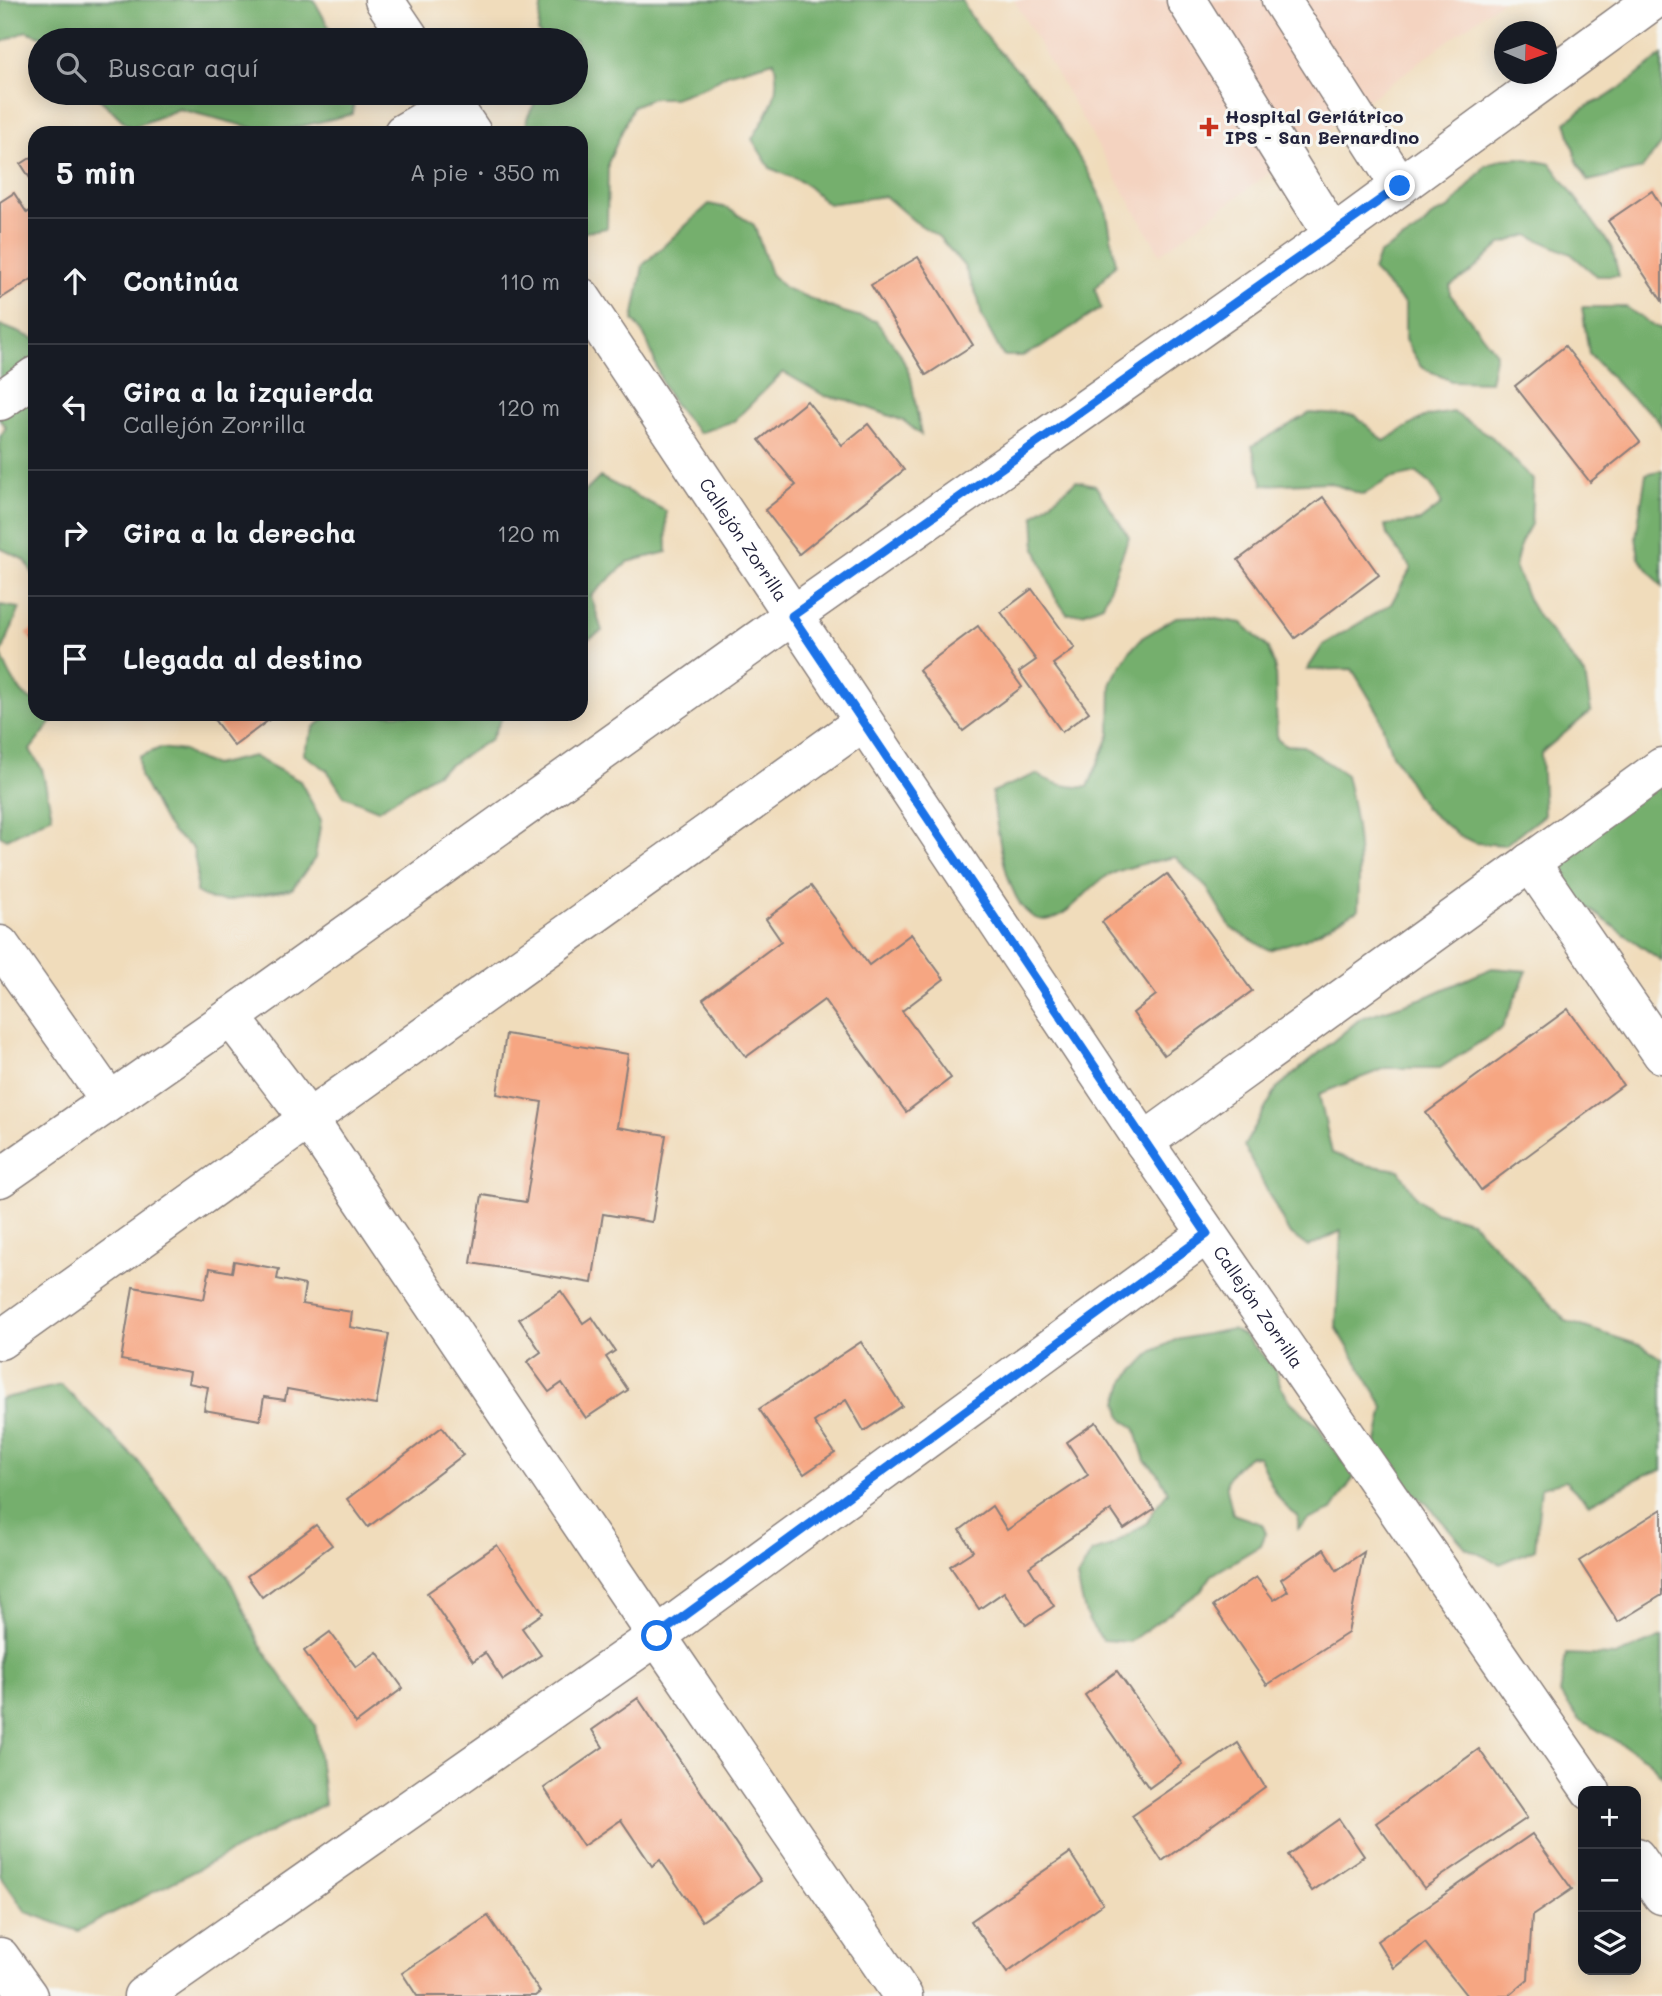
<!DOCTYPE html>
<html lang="es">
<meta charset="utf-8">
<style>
body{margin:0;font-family:Mali,sans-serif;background:#242831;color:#f1f3f6}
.controls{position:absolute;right:21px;bottom:21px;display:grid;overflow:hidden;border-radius:14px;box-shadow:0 4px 18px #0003}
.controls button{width:63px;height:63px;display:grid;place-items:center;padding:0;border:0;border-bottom:2px solid #363941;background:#171b24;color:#f1f3f6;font:35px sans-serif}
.compass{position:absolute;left:1494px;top:21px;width:63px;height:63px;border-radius:50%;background:#171b24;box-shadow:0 4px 18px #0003;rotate:92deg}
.stop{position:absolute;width:21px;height:21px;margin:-16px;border:5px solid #1a73e8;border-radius:50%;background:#fff}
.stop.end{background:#1a73e8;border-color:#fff;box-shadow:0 2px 7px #0008}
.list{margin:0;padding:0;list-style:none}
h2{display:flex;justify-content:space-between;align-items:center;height:91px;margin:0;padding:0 28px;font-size:30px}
h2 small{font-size:23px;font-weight:400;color:#9ea1a6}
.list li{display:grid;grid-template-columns:46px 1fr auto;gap:21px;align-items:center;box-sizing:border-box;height:126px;padding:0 28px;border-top:2px solid #363941}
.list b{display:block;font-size:26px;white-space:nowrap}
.list p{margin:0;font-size:23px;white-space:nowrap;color:#9ea1a6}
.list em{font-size:23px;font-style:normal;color:#9ea1a6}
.icon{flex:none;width:38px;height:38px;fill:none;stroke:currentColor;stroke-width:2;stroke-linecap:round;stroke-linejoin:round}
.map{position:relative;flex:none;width:1662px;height:1996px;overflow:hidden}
.search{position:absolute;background:#171b24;box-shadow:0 4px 18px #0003;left:28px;top:28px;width:560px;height:77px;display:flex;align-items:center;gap:18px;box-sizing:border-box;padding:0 24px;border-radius:38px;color:#9ea1a6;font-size:26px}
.panel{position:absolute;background:#171b24;box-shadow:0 4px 18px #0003;left:28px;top:126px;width:560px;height:595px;border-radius:21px}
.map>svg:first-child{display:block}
.built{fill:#f4d3c0}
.forest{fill:#74af6d;stroke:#4b6854;stroke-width:2}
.building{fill:#f6a682}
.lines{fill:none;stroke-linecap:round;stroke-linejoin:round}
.minor-casing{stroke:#897f7b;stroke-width:41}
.major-casing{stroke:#897f7b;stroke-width:41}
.minor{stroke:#fff;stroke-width:38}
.major{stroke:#fff;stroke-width:38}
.route{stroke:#1a73e8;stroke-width:9}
.poi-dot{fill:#c8321e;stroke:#f6f6f2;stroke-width:2.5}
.labels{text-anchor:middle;stroke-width:6;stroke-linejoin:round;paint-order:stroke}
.poi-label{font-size:18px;font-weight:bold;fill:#22223b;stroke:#f6f6f2;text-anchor:start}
.street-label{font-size:18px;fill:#22223b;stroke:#f6f6f2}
</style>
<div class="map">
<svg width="1662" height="1996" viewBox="0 0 1662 1996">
<rect width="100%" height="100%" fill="#f6f6f2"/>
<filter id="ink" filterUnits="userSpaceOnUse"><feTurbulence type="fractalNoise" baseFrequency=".0143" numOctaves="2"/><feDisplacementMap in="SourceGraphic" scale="14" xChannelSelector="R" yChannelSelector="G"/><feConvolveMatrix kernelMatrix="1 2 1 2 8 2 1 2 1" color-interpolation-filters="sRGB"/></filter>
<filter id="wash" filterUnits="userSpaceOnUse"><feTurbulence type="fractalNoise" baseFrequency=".00686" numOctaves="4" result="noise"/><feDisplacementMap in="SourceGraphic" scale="28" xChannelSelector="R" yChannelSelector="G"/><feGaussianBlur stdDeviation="1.57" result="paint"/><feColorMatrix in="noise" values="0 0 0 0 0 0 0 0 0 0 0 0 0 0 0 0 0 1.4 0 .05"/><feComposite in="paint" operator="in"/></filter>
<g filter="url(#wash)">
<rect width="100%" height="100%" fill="#f0dcbb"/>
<path class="built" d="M1014,0H1503L1160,254Z"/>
<g class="forest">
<path d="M0,0H314L336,40H52L26,31L0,43Z"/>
<path d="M542,0H962L970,15L995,47L1043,97L1090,176L1106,208L1116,264L1095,289L1101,308L1040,348L1022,356H1003L982,317L978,298L964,266L939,237L914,221L885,196L828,204L804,183L770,168L752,139C769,111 782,95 774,61L727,74L709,85L674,98H652L633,106L608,163L607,228L581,233V133H526L527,118L540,93H576V40H544L538,32Z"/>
<path d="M1662,55V143L1642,169L1588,181L1577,161L1566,122L1587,106L1605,98L1629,82Z"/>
<path d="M93,93H354L353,114L273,133L179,109L131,128Z"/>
<path d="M1521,158L1551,164L1612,248L1619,276H1597L1571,254L1528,235L1501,244L1471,272L1450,286V294L1496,353L1490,382L1451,381L1421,367L1405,340V304L1373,271L1379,254L1420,229L1433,215L1450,208L1485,166L1502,159Z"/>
<path d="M709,204L727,208L754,225L771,274L785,288L840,311L876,321L900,353L911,378L921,435L904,421L847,400L825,396L783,372L734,421L699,433C686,418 671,403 663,385C653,361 651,340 633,320L643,265Z"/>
<path d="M1582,307H1626L1652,325L1662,329V427L1655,416L1626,393L1589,354Z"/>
<path d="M0,325L35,339V577L25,560L0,548V437L6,427L0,420Z"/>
<path d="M1453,412L1492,437L1533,480L1531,524L1521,542L1515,566L1529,601L1539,618L1585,675L1591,711L1541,753L1544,815L1505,845L1475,843L1458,835L1425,808L1391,752L1378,712L1352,669L1307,670L1323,645L1391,604L1411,568L1387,535L1385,525L1420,521L1442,504L1431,484L1417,473L1389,479L1363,495L1328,482L1263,485L1252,446L1310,413L1356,416L1384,441L1424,417Z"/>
<path d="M1662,470V587L1639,558L1636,537L1646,474Z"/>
<path d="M600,477L666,511L667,552L628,562L591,596L602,631L581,643V496Z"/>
<path d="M1076,481L1095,485L1129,537L1103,605L1083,613L1067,614L1055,597L1036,549L1034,516Z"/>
<path d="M0,605L20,608L1,654C8,672 17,693 35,702V714H50L54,719L30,750L42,769L52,816L7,839L0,835Z"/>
<path d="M1197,616L1242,623L1268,648L1275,667L1277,739L1285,745L1303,746L1346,775C1358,824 1361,860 1358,910L1307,938L1269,950L1231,928L1207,888L1175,857C1153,862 1127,866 1107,876C1090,886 1078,905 1061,915C1006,946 997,821 992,792L1036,774C1054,784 1068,788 1088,787L1110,734L1111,682L1129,652L1142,638L1176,617Z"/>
<path d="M331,714H504L491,739L378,810L344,796L327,770L303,754L314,727Z"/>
<path d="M160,748L184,751L193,757L214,765L253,756L300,781L321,820L315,858L292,889L226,901L211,900L196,892L197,871L193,848L173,833L162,818L140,776L139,757Z"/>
<path d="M1662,757V961L1574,898L1552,869Z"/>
<path d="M1492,968L1527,971L1502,1028L1440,1068H1386L1319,1094L1332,1153L1365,1165L1399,1170L1416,1197L1435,1212L1471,1221L1566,1321L1642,1346L1662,1359V1470L1645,1475L1589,1504L1565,1481L1541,1487L1535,1549L1500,1564L1466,1548L1427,1504L1399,1482L1375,1451L1384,1407L1336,1327L1341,1231L1308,1247L1289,1233L1244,1146L1277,1088L1361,1018L1426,997Z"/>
<path d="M1232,1329L1246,1337L1275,1369L1281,1387L1291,1402L1319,1427L1327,1442L1356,1474L1332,1510L1308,1520L1298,1529V1516C1277,1504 1269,1479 1259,1457L1249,1456C1220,1480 1225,1479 1233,1514L1262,1524L1266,1533L1261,1545L1212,1575L1201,1591L1129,1642L1103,1640C1082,1617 1084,1606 1077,1578L1092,1552L1109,1547L1147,1523L1154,1509L1168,1492L1158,1473L1145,1461L1135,1428L1122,1418L1118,1402L1125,1380L1153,1351L1175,1340Z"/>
<path d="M61,1385L137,1460L228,1576L259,1643L315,1725L325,1804L78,1931L26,1912L0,1875V1399Z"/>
<path d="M1662,1637V1776L1648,1760L1579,1719L1560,1694L1566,1654L1615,1656Z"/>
</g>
<g id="blocks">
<g class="building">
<path d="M35,155V186L21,164Z"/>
<path d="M1652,191L1662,207V301L1608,221Z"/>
<path d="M14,193L27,213L35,207V277L0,299V202Z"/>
<path d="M918,257L973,345L926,375L871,285Z"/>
<path d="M1565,346L1640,442L1590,482L1515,386Z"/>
<path d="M807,401L842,445L868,424L904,470L799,554L765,510L796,485L759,440Z"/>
<path d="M1323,497L1379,575L1295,638L1238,560Z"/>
<path d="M1032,589L1075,648L1053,664L1089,712L1062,732L1019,672L1036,660L1001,612Z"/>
<path d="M978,626L1022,687L963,731L919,670Z"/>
<path d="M35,627V646L26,634Z"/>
<path d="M210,714H277L234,746Z"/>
<path d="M1167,874L1252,991L1164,1055L1133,1013L1156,995L1102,922Z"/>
<path d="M811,886L869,965L911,934L944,979L902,1011L951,1078L906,1112L824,1000L746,1057L703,999L781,941L766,919Z"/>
<path d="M1568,1009L1623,1085L1481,1190L1426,1113Z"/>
<path d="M506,1034L628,1054L617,1127L666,1135L652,1222L603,1214L592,1283L471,1263L482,1195L526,1202L542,1102L497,1094Z"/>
<path d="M234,1261L279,1269L277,1279L305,1285L302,1304L352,1312L350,1327L389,1334L376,1405L287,1389L285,1400L264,1397L260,1420L204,1410L208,1387L188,1383L190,1372L121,1360L133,1287L204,1299L210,1268L232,1272Z"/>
<path d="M561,1291L583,1323L592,1317L615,1351L606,1357L628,1390L586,1418L562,1383L549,1392L527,1362L541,1352L519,1319Z"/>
<path d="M861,1342L902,1406L864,1431L846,1400L814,1422L835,1453L804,1474L759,1409Z"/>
<path d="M1096,1422L1154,1509L1124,1529L1111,1510L1029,1567L1054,1606L1026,1625L1004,1592L979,1609L950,1566L973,1551L960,1530L992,1506L1007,1530L1088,1475L1067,1442Z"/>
<path d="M442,1427L463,1455L368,1527L347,1499Z"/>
<path d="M1662,1509V1595L1618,1622L1579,1561Z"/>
<path d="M316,1525L332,1545L262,1597L247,1576Z"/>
<path d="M497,1545L543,1613L522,1628L541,1655L503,1680L485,1653L473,1661L427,1593Z"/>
<path d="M1324,1549L1337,1570L1364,1552L1348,1633L1267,1685L1213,1606L1256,1577L1274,1600L1288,1591L1281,1579Z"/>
<path d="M330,1632L356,1667L377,1652L403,1688L356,1723L304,1651Z"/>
<path d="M1117,1671L1182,1764L1149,1788L1085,1695Z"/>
<path d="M638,1698L761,1881L702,1921L660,1860L652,1866L621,1820L583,1846L544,1788L603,1747L592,1730Z"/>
<path d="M1238,1743L1265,1787L1162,1861L1132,1816Z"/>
<path d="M1479,1749L1527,1818L1424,1888L1376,1823Z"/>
<path d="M1339,1819L1364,1856L1312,1891L1288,1855Z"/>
<path d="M1532,1834L1572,1889L1532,1916L1528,1979L1508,1996H1467L1425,1943L1394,1968L1377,1941Z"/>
<path d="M1070,1853L1103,1904L1007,1973L971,1921Z"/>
<path d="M488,1916L540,1992L535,1996H417L402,1973Z"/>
</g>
</g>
</g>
<g filter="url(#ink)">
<use href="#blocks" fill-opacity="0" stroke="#897f7b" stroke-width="2"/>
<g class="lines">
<defs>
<g id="minor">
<path d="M384,0L411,40"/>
<path d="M1186,0L1333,235"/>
<path d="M1281,0L1400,186"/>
<path d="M445,93L472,133"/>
<path d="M403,133L453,104"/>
<path id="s1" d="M581,297L1144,1142L1591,1791"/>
<path d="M0,401L35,376"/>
<path d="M1530,862L1662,1054"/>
<path d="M0,945L109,1100"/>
<path d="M231,1017L307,1117L657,1636L903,1996"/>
<path d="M1144,1142L1662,767"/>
<path d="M0,1340L863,722"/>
<path d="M1636,1857L1662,1895"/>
<path d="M0,1957L28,1996"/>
<path d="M143,1996L657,1636L1207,1234"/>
</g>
<path id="major" d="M0,1178L231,1017L792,616L1333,235L1654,0"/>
</defs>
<use href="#minor" class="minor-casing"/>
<use href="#major" class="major-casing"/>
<use href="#minor" class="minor"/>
<use href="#major" class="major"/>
</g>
</g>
<g class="lines" filter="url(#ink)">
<path class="route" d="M657,1636L1207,1234L792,616L1400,186"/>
</g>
<path class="poi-dot" d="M1205.5 116.5h7v7h7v7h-7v7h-7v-7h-7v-7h7z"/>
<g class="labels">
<g class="poi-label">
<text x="1225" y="123">Hospital Geriátrico<tspan x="1225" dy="21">IPS - San Bernardino</tspan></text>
</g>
<g class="street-label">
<text dy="6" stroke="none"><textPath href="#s1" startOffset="292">Callejón Zorrilla</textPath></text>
<text dy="6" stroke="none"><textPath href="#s1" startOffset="1216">Callejón Zorrilla</textPath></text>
</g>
</g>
</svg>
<div class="controls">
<button>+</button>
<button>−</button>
<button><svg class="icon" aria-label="layers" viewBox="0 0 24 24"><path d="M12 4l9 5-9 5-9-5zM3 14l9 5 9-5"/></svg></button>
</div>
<svg class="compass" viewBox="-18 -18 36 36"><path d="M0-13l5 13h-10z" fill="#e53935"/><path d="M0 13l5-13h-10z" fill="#9ea1a6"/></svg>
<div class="stop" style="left:657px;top:1636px"></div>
<div class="stop end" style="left:1400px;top:186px"></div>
<div class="search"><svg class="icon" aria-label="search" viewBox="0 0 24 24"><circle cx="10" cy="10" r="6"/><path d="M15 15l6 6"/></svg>Buscar aquí</div>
<section class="panel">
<h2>5 min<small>A pie · 350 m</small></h2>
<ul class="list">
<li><svg class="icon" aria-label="ahead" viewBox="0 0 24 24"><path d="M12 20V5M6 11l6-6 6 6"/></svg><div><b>Continúa</b></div><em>110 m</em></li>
<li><svg class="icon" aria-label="left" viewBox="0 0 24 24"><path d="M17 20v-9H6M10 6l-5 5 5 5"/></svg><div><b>Gira a la izquierda</b><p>Callejón Zorrilla</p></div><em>120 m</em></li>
<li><svg class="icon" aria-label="right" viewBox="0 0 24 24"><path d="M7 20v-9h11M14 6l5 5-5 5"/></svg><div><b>Gira a la derecha</b></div><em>120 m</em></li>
<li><svg class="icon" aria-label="arrive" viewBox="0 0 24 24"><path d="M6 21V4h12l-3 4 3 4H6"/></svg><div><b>Llegada al destino</b></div></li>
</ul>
</section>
</div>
